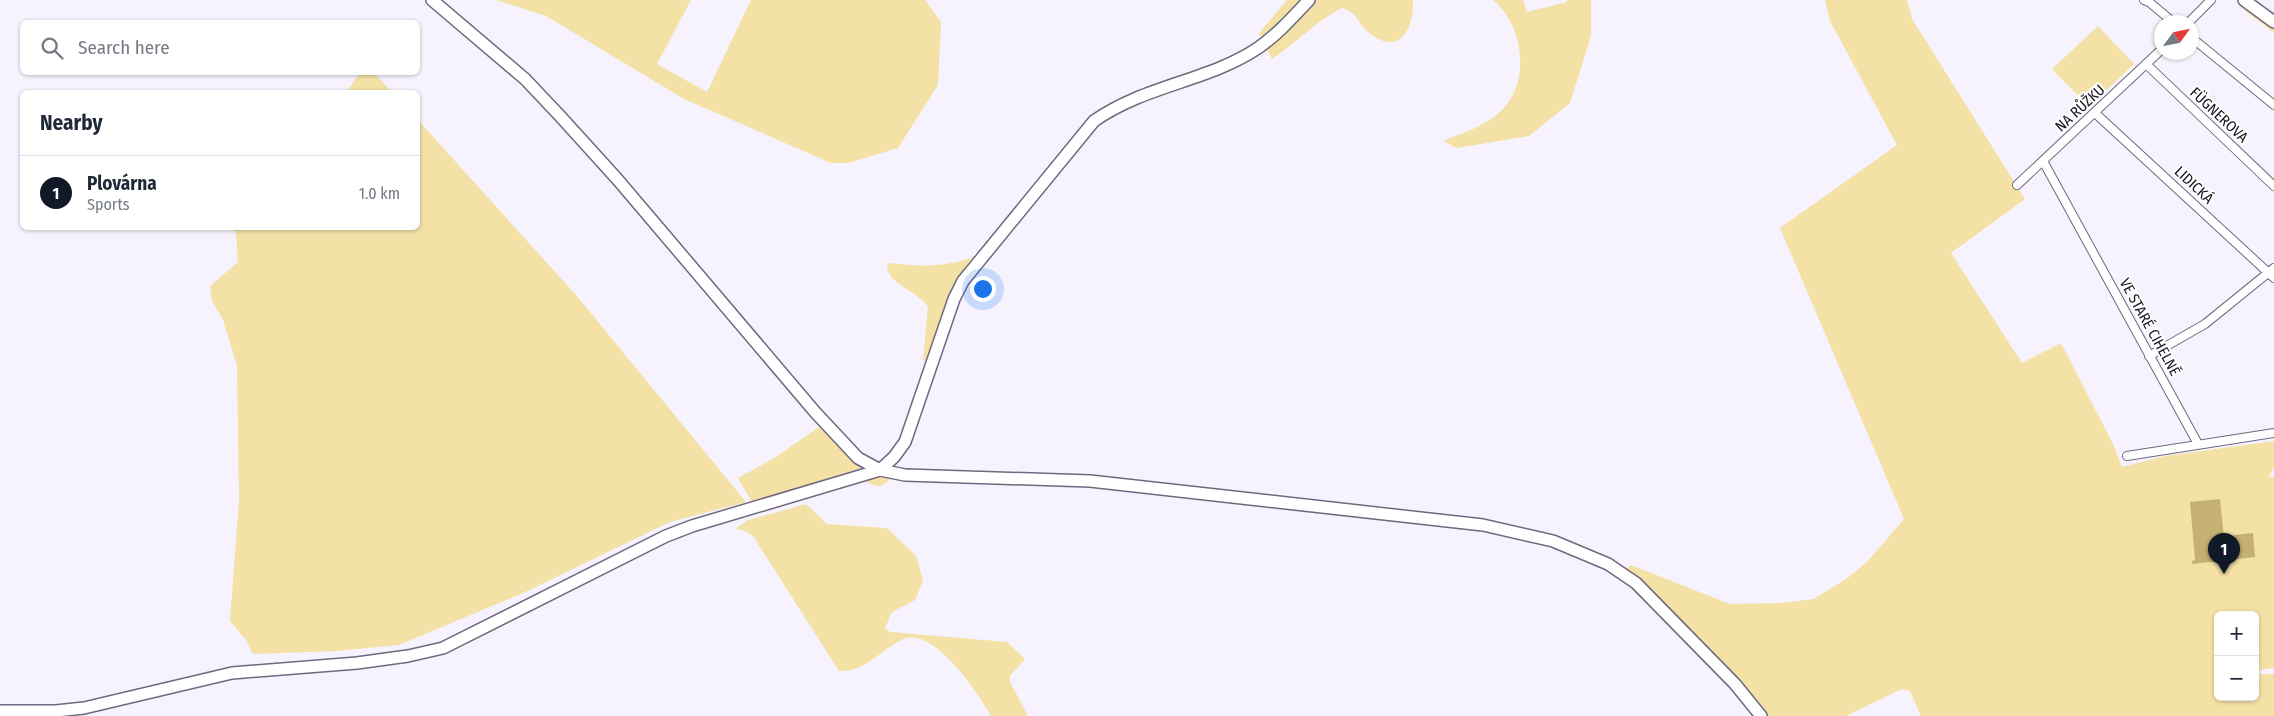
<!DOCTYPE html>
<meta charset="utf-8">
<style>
body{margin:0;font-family:"Fira Sans Condensed",sans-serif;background:#f6f6f7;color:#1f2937}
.controls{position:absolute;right:15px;bottom:15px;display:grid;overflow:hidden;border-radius:8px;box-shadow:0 1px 4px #0004}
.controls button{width:45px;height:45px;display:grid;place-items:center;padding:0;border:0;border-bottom:1px solid #e0e1e3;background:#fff;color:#1f2937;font:25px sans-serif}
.compass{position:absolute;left:2154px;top:15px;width:45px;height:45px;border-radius:50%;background:#fff;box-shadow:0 1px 4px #0004;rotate:57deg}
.you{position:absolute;left:982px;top:288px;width:18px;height:18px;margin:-12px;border:4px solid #fff;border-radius:50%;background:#1a73e8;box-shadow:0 0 0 8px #1a73e833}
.badge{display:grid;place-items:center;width:32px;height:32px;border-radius:50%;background:#111827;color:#fff;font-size:16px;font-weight:700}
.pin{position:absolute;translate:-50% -41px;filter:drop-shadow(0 1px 2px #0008)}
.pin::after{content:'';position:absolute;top:26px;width:18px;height:15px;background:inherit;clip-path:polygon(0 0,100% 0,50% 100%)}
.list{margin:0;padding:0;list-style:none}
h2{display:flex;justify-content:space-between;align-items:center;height:65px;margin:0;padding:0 20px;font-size:21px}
h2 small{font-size:16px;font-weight:400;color:#747a83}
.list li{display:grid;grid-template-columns:32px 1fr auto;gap:15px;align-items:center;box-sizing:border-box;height:75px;padding:0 20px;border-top:1px solid #e0e1e3}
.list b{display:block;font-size:19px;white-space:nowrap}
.list p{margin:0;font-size:16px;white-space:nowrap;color:#747a83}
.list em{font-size:16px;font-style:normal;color:#747a83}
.icon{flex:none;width:28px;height:28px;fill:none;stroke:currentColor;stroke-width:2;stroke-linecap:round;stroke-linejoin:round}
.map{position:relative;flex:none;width:2274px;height:716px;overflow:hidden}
.search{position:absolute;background:#fff;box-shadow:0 1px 4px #0004;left:20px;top:20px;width:400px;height:55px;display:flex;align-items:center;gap:12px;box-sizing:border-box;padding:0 18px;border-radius:8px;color:#747a83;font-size:19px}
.panel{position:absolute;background:#fff;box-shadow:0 1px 4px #0004;left:20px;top:90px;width:400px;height:140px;border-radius:8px}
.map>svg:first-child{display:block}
.green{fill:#f3e1a5}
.water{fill:#c5b273}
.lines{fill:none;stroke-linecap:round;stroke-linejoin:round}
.street-casing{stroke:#70687f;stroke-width:10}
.secondary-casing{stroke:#70687f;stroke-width:14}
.street{stroke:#fff;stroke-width:8}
.secondary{stroke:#fff;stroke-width:11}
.labels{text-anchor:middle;stroke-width:4;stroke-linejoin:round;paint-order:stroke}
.street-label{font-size:15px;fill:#18151e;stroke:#fff}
</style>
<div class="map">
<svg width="2274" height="716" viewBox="0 0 2274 716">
<rect width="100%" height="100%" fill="#f6f3fe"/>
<g class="green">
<path d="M496,0H691L657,64L707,92L751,0H925L941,22L938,85L898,148L848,163H831L684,99L546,16Z"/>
<path d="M1287,0H1413C1414,31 1398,58 1367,31C1355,21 1361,15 1342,8C1316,21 1296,43 1272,59L1259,33Z"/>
<path d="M1493,0H1523L1527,12L1567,2V0H1591V36L1570,103L1529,136L1457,148L1443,141C1463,133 1485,126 1501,111C1531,82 1524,25 1493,0Z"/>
<path d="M1825,0H1907L1912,19L2025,199L1951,253L2022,363L2061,343L2114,446L2122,467L2165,456L2274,441V467L2269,477H2274V668L2255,671V615H2218V697H2255V674H2274V716H1921L1910,691L1902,689L1846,716H1769L1667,606L1626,569L1631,565L1730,604L1781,603L1814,599L1849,577L1867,562L1904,519L1780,228L1897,145L1830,21Z"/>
<path d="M2247,7L2274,27V33L2244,10Z"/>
<path d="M2098,26L2134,64L2089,107L2052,69Z"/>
<path d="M360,72L374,73L392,92H347Z"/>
<path d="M418,120L576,295L746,502L670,522L521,594L399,645L337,651L253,654L246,640L230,621L239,501L237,366L223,320L212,301L210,286L238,262L236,233L233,228H418Z"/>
<path d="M973,257C947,287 941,325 928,362L923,360L928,307C919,291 889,286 887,266L889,263C917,267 946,267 973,257Z"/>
<path d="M819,427L861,468L752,502L738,478L776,457Z"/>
<path d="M877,477L890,478C883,489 874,487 865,480Z"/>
<path d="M806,504L827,524L887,528L916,556L923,580L915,600L892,612L885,628L890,632L1007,642L1025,659L1010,676V682L1028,716H991C979,694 934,627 904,639C882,648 865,673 839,671L753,536L745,531L735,529L748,520Z"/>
</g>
<g class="water">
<path d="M2220,499L2226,557H2229V560L2192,564V561L2195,560L2190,502Z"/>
<path d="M2253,533L2255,557L2237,559L2234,535Z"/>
</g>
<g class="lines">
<defs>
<g id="street">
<path d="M2144,0L2149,2L2173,22"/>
<path d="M2189,22L2211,0"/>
<path d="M2192,38L2274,105"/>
<path d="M2146,64L2274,186"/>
<path d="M2095,113L2274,278"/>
<path d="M2043,161L2198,444"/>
<path d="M2017,185L2162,49"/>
<path d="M2149,356L2205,324L2274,268"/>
<path d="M2127,456L2274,433"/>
</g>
<g id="secondary">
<path d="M432,0L525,79L560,116L618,180L815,412L858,458L880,470L905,475L1090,481L1483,525L1553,541L1608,564L1636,583L1735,684L1761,716"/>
<path d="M2244,0L2274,22"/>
<path d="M0,711H56L84,708L232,673L357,663L408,656L443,648L666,536L692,526L880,470L894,457L905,442L954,299L963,281L1094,121C1145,85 1209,81 1258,48C1277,35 1293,17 1309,0"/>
</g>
</defs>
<use href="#street" class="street-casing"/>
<use href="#secondary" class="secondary-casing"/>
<use href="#street" class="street"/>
<use href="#secondary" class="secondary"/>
</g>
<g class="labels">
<g class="street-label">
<text transform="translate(2080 108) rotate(-43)" y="5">NA RŮŽKU</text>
<text transform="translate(2219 115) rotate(43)" y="5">FÜGNEROVA</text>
<text transform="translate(2194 185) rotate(43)" y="5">LIDICKÁ</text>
<text transform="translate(2150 327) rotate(61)" y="5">VE STARÉ CIHELNĚ</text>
</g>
</g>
</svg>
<div class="controls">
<button>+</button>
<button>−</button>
</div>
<svg class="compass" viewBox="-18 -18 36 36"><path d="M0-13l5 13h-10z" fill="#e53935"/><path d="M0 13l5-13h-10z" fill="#747a83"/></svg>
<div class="you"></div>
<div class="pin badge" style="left:2224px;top:574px">1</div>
<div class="search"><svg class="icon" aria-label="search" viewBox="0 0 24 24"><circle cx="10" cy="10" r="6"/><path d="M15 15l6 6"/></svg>Search here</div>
<section class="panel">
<h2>Nearby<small></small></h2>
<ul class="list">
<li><span class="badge">1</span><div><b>Plovárna</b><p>Sports</p></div><em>1.0 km</em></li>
</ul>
</section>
</div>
